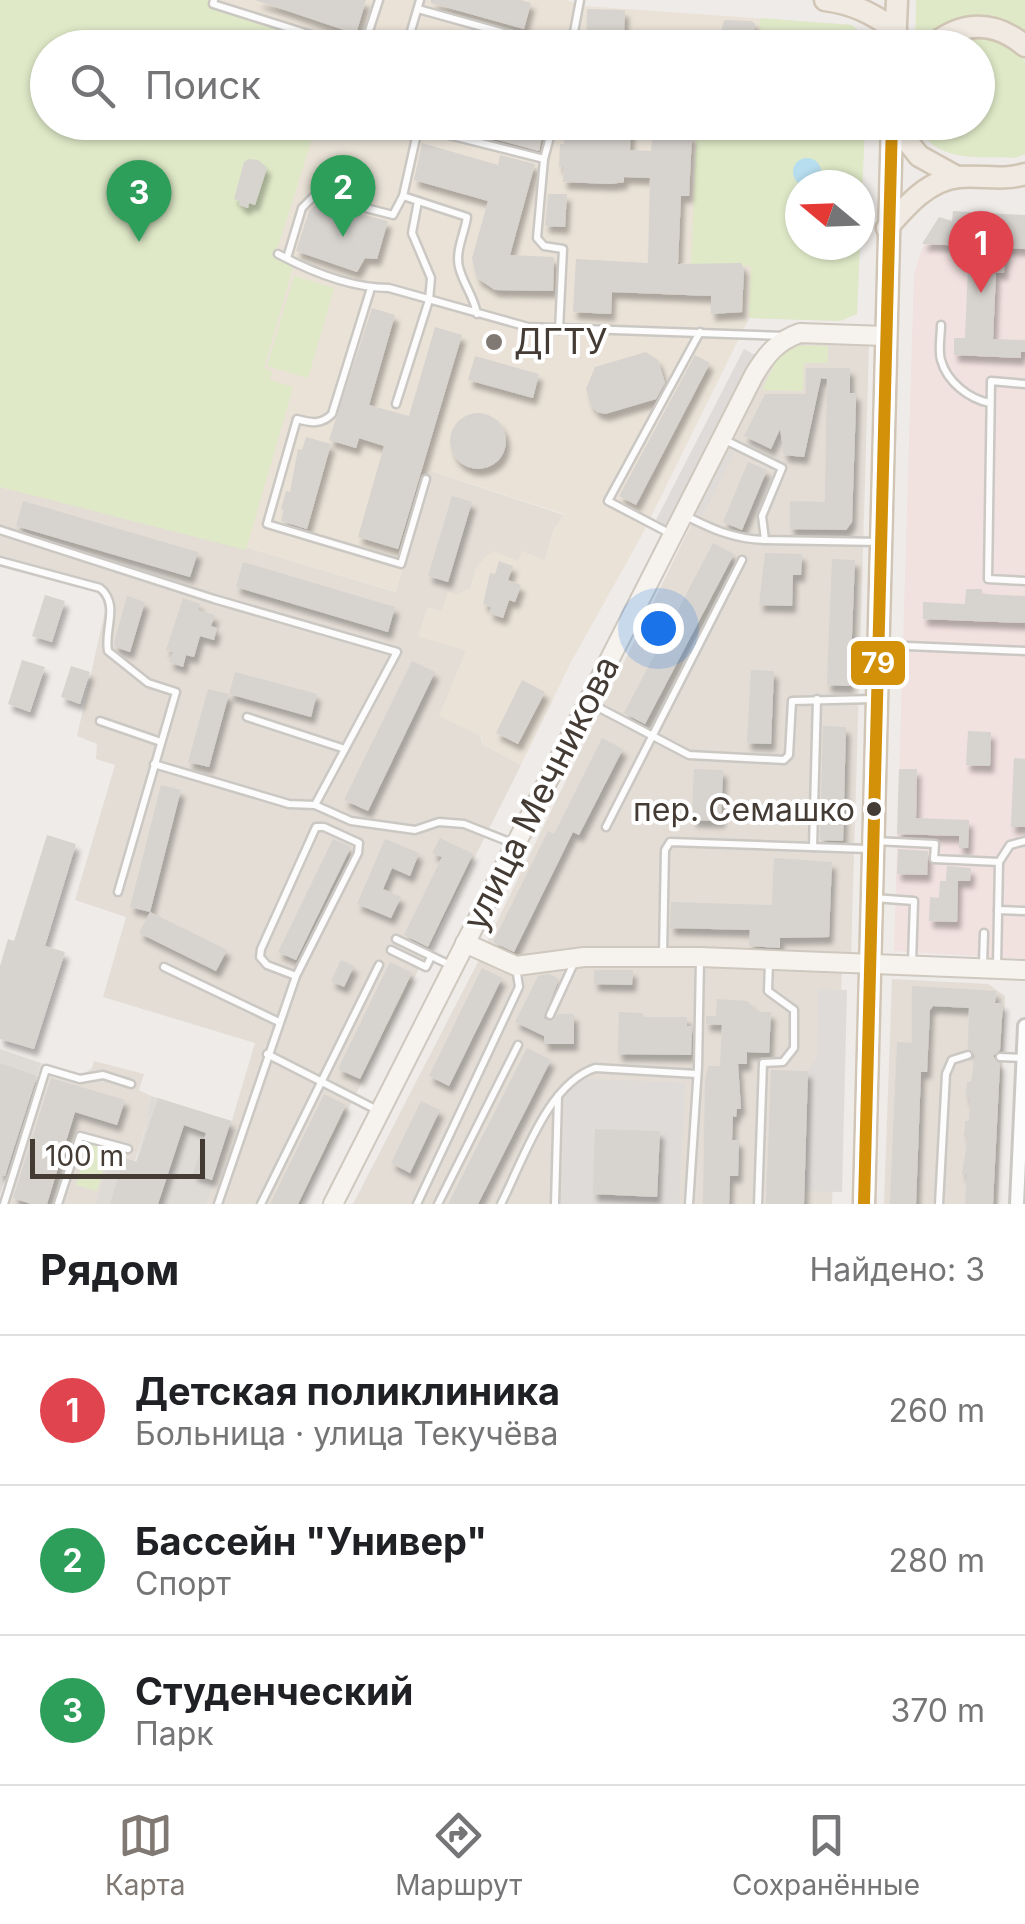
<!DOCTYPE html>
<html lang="ru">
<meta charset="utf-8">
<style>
body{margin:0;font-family:Inter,sans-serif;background:#f6f6f6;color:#202124}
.compass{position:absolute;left:785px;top:170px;width:90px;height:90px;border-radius:50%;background:#fff;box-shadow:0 2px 8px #0004;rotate:289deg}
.scale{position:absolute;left:30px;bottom:25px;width:175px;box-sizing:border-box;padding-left:10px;border:5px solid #443c34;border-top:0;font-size:28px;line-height:35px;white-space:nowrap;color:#443c34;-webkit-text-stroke:8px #fff;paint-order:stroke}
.you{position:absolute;left:658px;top:628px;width:35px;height:35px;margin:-25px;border:8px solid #fff;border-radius:50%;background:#1a73e8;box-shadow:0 0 0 15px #1a73e833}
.badge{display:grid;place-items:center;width:65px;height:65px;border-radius:50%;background:#807973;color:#fff;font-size:32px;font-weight:700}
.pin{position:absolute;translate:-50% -82px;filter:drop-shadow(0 2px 5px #0008)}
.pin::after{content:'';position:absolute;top:52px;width:35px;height:30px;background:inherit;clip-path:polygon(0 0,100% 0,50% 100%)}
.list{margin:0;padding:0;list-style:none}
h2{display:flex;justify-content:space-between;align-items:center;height:130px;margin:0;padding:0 40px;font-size:42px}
h2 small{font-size:32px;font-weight:400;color:#757577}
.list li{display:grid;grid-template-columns:65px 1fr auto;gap:30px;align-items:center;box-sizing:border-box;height:150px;padding:0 40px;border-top:2px solid #e0e0e0}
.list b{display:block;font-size:38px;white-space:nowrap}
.list p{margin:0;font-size:32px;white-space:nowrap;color:#757577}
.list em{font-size:32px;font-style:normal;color:#757577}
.icon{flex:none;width:55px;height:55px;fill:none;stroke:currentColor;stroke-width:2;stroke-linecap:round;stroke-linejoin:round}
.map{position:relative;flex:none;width:1025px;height:1204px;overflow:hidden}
.search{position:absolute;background:#fff;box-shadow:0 2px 8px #0004;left:30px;right:30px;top:30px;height:110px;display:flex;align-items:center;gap:25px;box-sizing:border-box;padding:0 35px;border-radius:55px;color:#757577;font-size:38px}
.sheet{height:580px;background:#fff}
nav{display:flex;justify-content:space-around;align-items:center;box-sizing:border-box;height:140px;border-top:2px solid #e0e0e0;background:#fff;font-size:28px;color:#757577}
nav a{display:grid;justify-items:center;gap:5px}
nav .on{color:#807973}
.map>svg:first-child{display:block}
.residential{fill:#e3ddd5}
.industrial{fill:#dedad6}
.education{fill:#eae2d7;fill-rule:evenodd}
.medical{fill:#f1e1df}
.green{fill:#dfe9c7;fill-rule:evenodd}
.parking{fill:#dedbd8;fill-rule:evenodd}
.water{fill:#b7deee}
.building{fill:#d7d3cf;filter:url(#shadow)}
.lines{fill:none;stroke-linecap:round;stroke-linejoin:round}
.lane-casing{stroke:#cbc8c4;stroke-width:11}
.street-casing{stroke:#cbc8c4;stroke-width:18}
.secondary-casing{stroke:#cec8bf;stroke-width:22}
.primary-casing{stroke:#d1c5b5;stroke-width:25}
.lane{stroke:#fcfcfc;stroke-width:6}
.street{stroke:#fcfcfc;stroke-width:12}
.secondary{stroke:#f6f3ee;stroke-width:18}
.primary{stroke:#f1eae2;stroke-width:20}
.bus-1-casing{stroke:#fff;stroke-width:20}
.bus-1{stroke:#d3910a;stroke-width:12}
.poi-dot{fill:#807973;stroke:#fff;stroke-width:4}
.bus-dot{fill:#443c34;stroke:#fff;stroke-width:4}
.labels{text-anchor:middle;stroke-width:8;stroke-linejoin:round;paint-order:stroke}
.bus-label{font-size:32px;fill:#443c34;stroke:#fff;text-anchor:end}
.poi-label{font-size:35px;fill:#443c34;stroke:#fff;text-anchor:start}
.street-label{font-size:35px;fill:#443c34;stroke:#fff}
.line-badge{stroke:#fff;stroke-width:4}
.badge-label{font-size:28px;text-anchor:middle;font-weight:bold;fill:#fff}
</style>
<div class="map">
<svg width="1025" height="1204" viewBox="0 0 1025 1204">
<defs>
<filter id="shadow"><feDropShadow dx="4" dy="7" stdDeviation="2.5" flood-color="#0004"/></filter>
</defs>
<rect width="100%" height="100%" fill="#eeebe8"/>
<g class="residential">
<path d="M780,343L869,344L851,957L537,954L517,958L486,944Z"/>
<path d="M431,471L564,515L554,529L545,560L476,568L471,588L457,595L442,611L427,608L466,650L482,744L521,765L301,1204H207L255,1043L103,997L126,917L75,900L115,765L96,759L97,744L77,736L105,611L102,598L95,590L0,565V487L221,540L395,592Z"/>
<path d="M593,959L842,971L832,1204H353L479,960L513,970Z"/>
<path d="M892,979L988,984L1005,996L998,1204H884Z"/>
<path d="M94,1061L144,1074L139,1090L151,1096L146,1115L149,1117L135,1161L111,1154L95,1204H0L41,1063L81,1076L92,1068Z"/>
</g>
<g class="industrial">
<path d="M0,1049L41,1063L0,1195Z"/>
<path d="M151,1096L232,1121L207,1204H95L111,1154L136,1161L149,1117L146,1116Z"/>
</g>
<g class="education">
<path d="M211,0H566L584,6L852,25L864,36L867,47H333L208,10Z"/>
<path d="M313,123H865L857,314L840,321L749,318L642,535L570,664L521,765L482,744V737L439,716L466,650L418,637L427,608L442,611L448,592L457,595L471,588L476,568L486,556L494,551L518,561L522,551L545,560L554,529L564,514L431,471L396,592L221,540L271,372L244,362ZM800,185H860V245H800Z"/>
</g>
<path class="medical" d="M1025,229V959L894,951L914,275L922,248L932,236Z"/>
<g class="green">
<path d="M0,0H210L209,8L333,47L48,48V122L317,123L275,256L293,267L264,368L272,372L270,380L293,387L246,550L0,487Z"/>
<path d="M916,0H1025V37C980,24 954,6 920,47L915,48Z"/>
<path d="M760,18L852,25L864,36L867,47H759Z"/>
<path d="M987,36L1008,45L1025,61V154L1016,158C976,156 936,164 915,123L978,122V48L939,47L955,38Z"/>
<path d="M697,123H865L857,314L840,321L749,318L751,266L691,264ZM800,185H860V245H800Z"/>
<path d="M294,276L334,288L308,378L267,366Z"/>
<path d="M784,345L828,346V363H804L803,391L762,390Z"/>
<path d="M89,1144L109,1150L97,1191L76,1185Z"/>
</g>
<g class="parking">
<path d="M744,349L755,355L666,528L655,522Z"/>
<path d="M726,449L734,453L702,516L693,512Z"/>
<path d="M818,989L847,990L842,1192L805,1191L808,1071L817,1057Z"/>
<path d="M566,1078L685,1083L679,1204H561ZM596,1129L660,1131L657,1196L593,1194Z"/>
</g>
<circle class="water" cx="807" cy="172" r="14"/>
<g class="building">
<path d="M255,0H366L356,34Z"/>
<path d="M431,0H521L531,3L524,29L431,3Z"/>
<path d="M587,9L625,10L624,35L720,36L724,20L752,21L755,24L754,48H586Z"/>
<path d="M445,122H545L539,151L444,125Z"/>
<path d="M564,122H631L630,150L651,151L654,122H685L684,135H692L689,196H681L678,264L741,263L744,269L742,312L711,314V296L612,292L611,314L573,312L576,259L648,263L650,178L624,177V182L611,184L563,182L564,167H559L560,144H564Z"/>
<path d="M422,143L498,165L500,155L535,164L510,255L554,257L553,291L495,290L477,278L472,258L488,201L414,180Z"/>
<path d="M249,159L258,160L267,168L255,205L249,203L248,208L239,205L240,201L234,199L244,162Z"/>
<path d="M548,194H567L565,227L545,226Z"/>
<path d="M317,203L388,221L377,259L365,258L357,272L296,251L309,211Z"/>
<path d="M953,211L1025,215V249L1005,248L1004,273H996L993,339L1025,340V352H1021V358L954,355V338H965L969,246L922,244L939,217L952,221Z"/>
<path d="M372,308L395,315L369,405L409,416L435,327L462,335L398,549L358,537L384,446L359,438L356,448L329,440Z"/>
<path d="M646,352L658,360L665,383L656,399L605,414L597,412L591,405L586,389L595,367Z"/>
<path d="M695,355L710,363L636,505L619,496Z"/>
<path d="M475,356L539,374L533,398L468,380Z"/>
<path d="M806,368H850V393H856V404L852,522L846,530L790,529V501L825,502L827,379L821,378L804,457L784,455L780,429L771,449L744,436L765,394H806Z"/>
<circle cx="478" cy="441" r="28"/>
<path d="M306,437L331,444L307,529L281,521L284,510L281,509L286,491L290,492L298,449L302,450Z"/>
<path d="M748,462L767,470L742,530L723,522Z"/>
<path d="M452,496L472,502L448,582L428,576Z"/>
<path d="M23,501L198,552L190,577L16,526Z"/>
<path d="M713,543L734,554L645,724L624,713Z"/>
<path d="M765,553L802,554L801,575H793L792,606L759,605Z"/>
<path d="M832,559L855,560L850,686L827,685Z"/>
<path d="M499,561L513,566L508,580L521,585L515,602L509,600L503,618L489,613L491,607L483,604L490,573L495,574Z"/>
<path d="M243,562L395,607L388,632L236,587Z"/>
<path d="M966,589H982V594L1025,596V623L923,619V602L965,604Z"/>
<path d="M45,595L65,601L52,642L32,636Z"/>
<path d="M127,596L145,602L130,652L115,647L114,643Z"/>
<path d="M183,598L200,604L198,610L215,615L211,626L217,628L214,640L200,636L194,657L186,655L183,667L169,662L173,652L166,650Z"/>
<path d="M22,660L45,667L30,712L8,704Z"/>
<path d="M412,661L435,672L368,811L344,800Z"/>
<path d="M71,666L90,672L80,704L61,697Z"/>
<path d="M751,670L774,671L771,744L747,743Z"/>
<path d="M235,672L317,694L311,717L229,694Z"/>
<path d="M522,680L545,692L518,744L496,733Z"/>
<path d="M208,689L229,694L209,767L188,762Z"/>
<path d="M823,726L846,727L843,841L820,840Z"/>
<path d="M968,731L991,732L990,766L966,765Z"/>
<path d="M602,738L623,749L579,835L573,832L514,952L493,942L548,831L554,834Z"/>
<path d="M1014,758L1025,759V827H1011Z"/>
<path d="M694,769L723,770L721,821L692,820Z"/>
<path d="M899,769H917L916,818L969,820L968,848H959V836L897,834Z"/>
<path d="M161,785L181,790L150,912L130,907Z"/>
<path d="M47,835L76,844L45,946L65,952L34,1049L0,1039V966L8,939L14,941Z"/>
<path d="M440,838L473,854L428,947L404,935L442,857L432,853Z"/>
<path d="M333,839L351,847L296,960L278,952Z"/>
<path d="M385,839L419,853L410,876L392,868L383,889L401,897L391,918L357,904Z"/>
<path d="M898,849L928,851L927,875L897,874Z"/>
<path d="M774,858L832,862L829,937L780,938V948L749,946L750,930L670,928L671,902L772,905Z"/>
<path d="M947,866L971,868L970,881H958L957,922L929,921L930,897L939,898L940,881H946Z"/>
<path d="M150,912L227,950L216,971L139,933Z"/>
<path d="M341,960L354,966L344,987L331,981Z"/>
<path d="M390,962L412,973L360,1079L338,1069Z"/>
<path d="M482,968L502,978L449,1086L429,1076Z"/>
<path d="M594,970H633L632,985L594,984Z"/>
<path d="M549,974L559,979L544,1018L552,1022L558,1014H574V1044H544V1036L515,1022L538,976Z"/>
<path d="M912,986L996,991L995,1003H1003L1000,1050L993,1056L1000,1064L993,1204H965L967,1174H962L968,1137H964L965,1126V1121H969L970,1099L966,1098L967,1082H971L975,1056L968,1048L969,1008L933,1006L930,1010L927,1072H921L916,1204H890L897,1042L912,1043Z"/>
<path d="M717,999L747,1001L758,1012H771L769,1053L747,1052V1064H738L741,1109H737L736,1117L733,1116L732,1140H739L738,1176H730L729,1204H703L705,1081L708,1066H720L722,1025L706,1024V1016H716Z"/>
<path d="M619,1012L643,1013V1017H687V1026H692L691,1055L618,1054Z"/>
<path d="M527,1048L551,1060L478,1204H448Z"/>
<path d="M0,1063L37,1076L5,1176L0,1175Z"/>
<path d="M771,1070L808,1071L804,1204H766Z"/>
<path d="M51,1078L125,1100L117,1125L75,1112L47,1204H31L13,1198Z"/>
<path d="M324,1094L346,1105L298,1204H270Z"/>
<path d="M158,1098L231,1121L212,1180L193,1174L206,1133L184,1125L158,1204H110L124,1158L137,1162Z"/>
<path d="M421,1101L440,1110L410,1173L391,1163Z"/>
<path d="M595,1129L660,1131L657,1197L593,1194Z"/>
</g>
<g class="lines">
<defs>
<g id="lane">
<path d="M214,0L213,4L334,42L358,44L367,37L400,48"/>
<path d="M418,9L558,48"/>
<path d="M367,37L379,0"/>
<path d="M406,48L420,0"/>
<path d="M571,48L580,0"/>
<path d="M397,122L544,159"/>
<path d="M554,122L544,159L537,238L544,246L563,249L559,330"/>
<path d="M418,129L403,196L467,217C465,232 455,251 459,267C463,284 474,296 477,314"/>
<path d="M278,254C310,271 352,288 389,288L528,327L784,336"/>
<path d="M287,258L302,208L315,195L393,215L403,196"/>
<path d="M371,288L332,414C321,425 311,423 297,419L267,524L401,564L426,479"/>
<path d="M941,325C941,336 938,350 941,360C947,382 969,399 990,403"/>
<path d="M1025,384L991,381L988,579L1025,581"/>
<path d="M396,404L429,300L431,278L412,233L418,201"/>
<path d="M723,439L782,468L762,516L765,540L880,542"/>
<path d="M684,515C712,529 733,539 765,540"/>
<path d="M0,530L214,599L397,652L315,805"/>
<path d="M671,534L608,501L700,332"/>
<path d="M0,561L100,588C120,604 104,629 108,651L148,683L176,692L118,892"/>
<path d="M884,645L1025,651"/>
<path d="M588,702L689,755L784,760L789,755L792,701L873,699"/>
<path d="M247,717L345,749"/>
<path d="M100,721L161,742"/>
<path d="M154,764L289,804L315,805L351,821L415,830L439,822L464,824L512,843"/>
<path d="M606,827L742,560"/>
<path d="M875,841L935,844L934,859L999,862"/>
<path d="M813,847L817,699"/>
<path d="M874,898L914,901L912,963"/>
<path d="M998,910L1025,911"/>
<path d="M396,939L452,966"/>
<path d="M391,950L426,967L431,957"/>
<path d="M663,955L665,850L670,842L867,849"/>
<path d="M983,963L984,933"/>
<path d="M997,965L999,862L1010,845L1025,841"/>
<path d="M164,967L279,1022"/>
<path d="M550,1015L574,963"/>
<path d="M267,1054L379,1111"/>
<path d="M1000,1057L1023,1058"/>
<path d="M4,1204L46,1069L80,1079L103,1075L131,1084"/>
<path d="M58,1204L80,1136L128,1149"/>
<path d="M218,1204L296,976L358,853L359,843L324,827H316L261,949L260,957L267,965L296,976"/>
<path d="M261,1204L379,965"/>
<path d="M417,1204L519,987L516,967"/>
<path d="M438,1204L518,1045"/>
<path d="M501,1204C523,1161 547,1084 595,1068L697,1074"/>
<path d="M555,1204L558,1096"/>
<path d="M689,1204L698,1067L700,959"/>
<path d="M758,1204L763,1063L783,1062L794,1048V1010L768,991L769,962"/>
<path d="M939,1204L946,1074L952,1060L968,1055"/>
</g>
<path id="street" d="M1017,1204L1025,1026"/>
<g id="secondary">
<path d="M465,943L516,966L584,957H700L1025,970"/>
<path d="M333,1204L754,375C766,355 777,341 800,333L885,336"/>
</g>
<g id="primary">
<path d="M825,0C853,4 873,13 896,31"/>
<path d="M895,48L897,0"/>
<path d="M929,48C960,21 993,19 1025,46"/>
<path d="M892,122L919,156L957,177"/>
<path d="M887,228C906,206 928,180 959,177C982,175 1003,181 1025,174"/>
<path d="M864,1204L892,122"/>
</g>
</defs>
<use href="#lane" class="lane-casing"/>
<use href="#street" class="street-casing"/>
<use href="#secondary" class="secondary-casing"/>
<use href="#primary" class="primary-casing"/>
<use href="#lane" class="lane"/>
<use href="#street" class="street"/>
<use href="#secondary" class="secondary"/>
<use href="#primary" class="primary"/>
<defs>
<path id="bus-1" d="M864,1204L892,122"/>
</defs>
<use href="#bus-1" class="bus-1-casing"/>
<use href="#bus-1" class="bus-1"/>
</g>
<circle class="poi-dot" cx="494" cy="342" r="10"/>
<circle class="bus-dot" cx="874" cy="809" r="9"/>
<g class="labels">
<g class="bus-label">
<text x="855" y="821">пер. Семашко</text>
</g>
<g class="poi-label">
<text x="514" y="354">ДГТУ</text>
</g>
<g class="street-label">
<text transform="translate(541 793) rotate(-63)" y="12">улица Мечникова</text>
</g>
</g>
<rect class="line-badge" x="849" y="639" width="58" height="48" rx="10" fill="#d3910a"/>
<g class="badge-label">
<text x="878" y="673">79</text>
</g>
</svg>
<svg class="compass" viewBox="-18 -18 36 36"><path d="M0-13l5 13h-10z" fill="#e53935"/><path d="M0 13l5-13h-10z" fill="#757577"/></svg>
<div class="scale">100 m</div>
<div class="you"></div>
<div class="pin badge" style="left:981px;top:293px;background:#e0444e">1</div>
<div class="pin badge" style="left:343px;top:237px;background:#2e9e5b">2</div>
<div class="pin badge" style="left:139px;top:242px;background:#2e9e5b">3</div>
<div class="search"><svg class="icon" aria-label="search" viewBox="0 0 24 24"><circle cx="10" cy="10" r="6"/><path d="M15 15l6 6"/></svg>Поиск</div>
</div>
<section class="sheet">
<h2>Рядом<small>Найдено: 3</small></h2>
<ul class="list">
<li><span class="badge" style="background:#e0444e">1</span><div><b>Детская поликлиника</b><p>Больница · улица Текучёва</p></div><em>260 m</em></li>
<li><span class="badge" style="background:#2e9e5b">2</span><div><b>Бассейн &quot;Универ&quot;</b><p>Спорт</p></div><em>280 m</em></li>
<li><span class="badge" style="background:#2e9e5b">3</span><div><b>Студенческий</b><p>Парк</p></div><em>370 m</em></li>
</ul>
</section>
<nav>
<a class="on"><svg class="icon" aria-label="map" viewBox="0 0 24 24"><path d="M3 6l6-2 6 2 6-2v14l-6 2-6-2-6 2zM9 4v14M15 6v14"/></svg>Карта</a>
<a><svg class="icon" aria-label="directions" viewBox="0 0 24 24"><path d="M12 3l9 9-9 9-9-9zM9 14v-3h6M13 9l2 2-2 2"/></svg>Маршрут</a>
<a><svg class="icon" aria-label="saved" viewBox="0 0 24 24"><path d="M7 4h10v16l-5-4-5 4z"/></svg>Сохранённые</a>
</nav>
